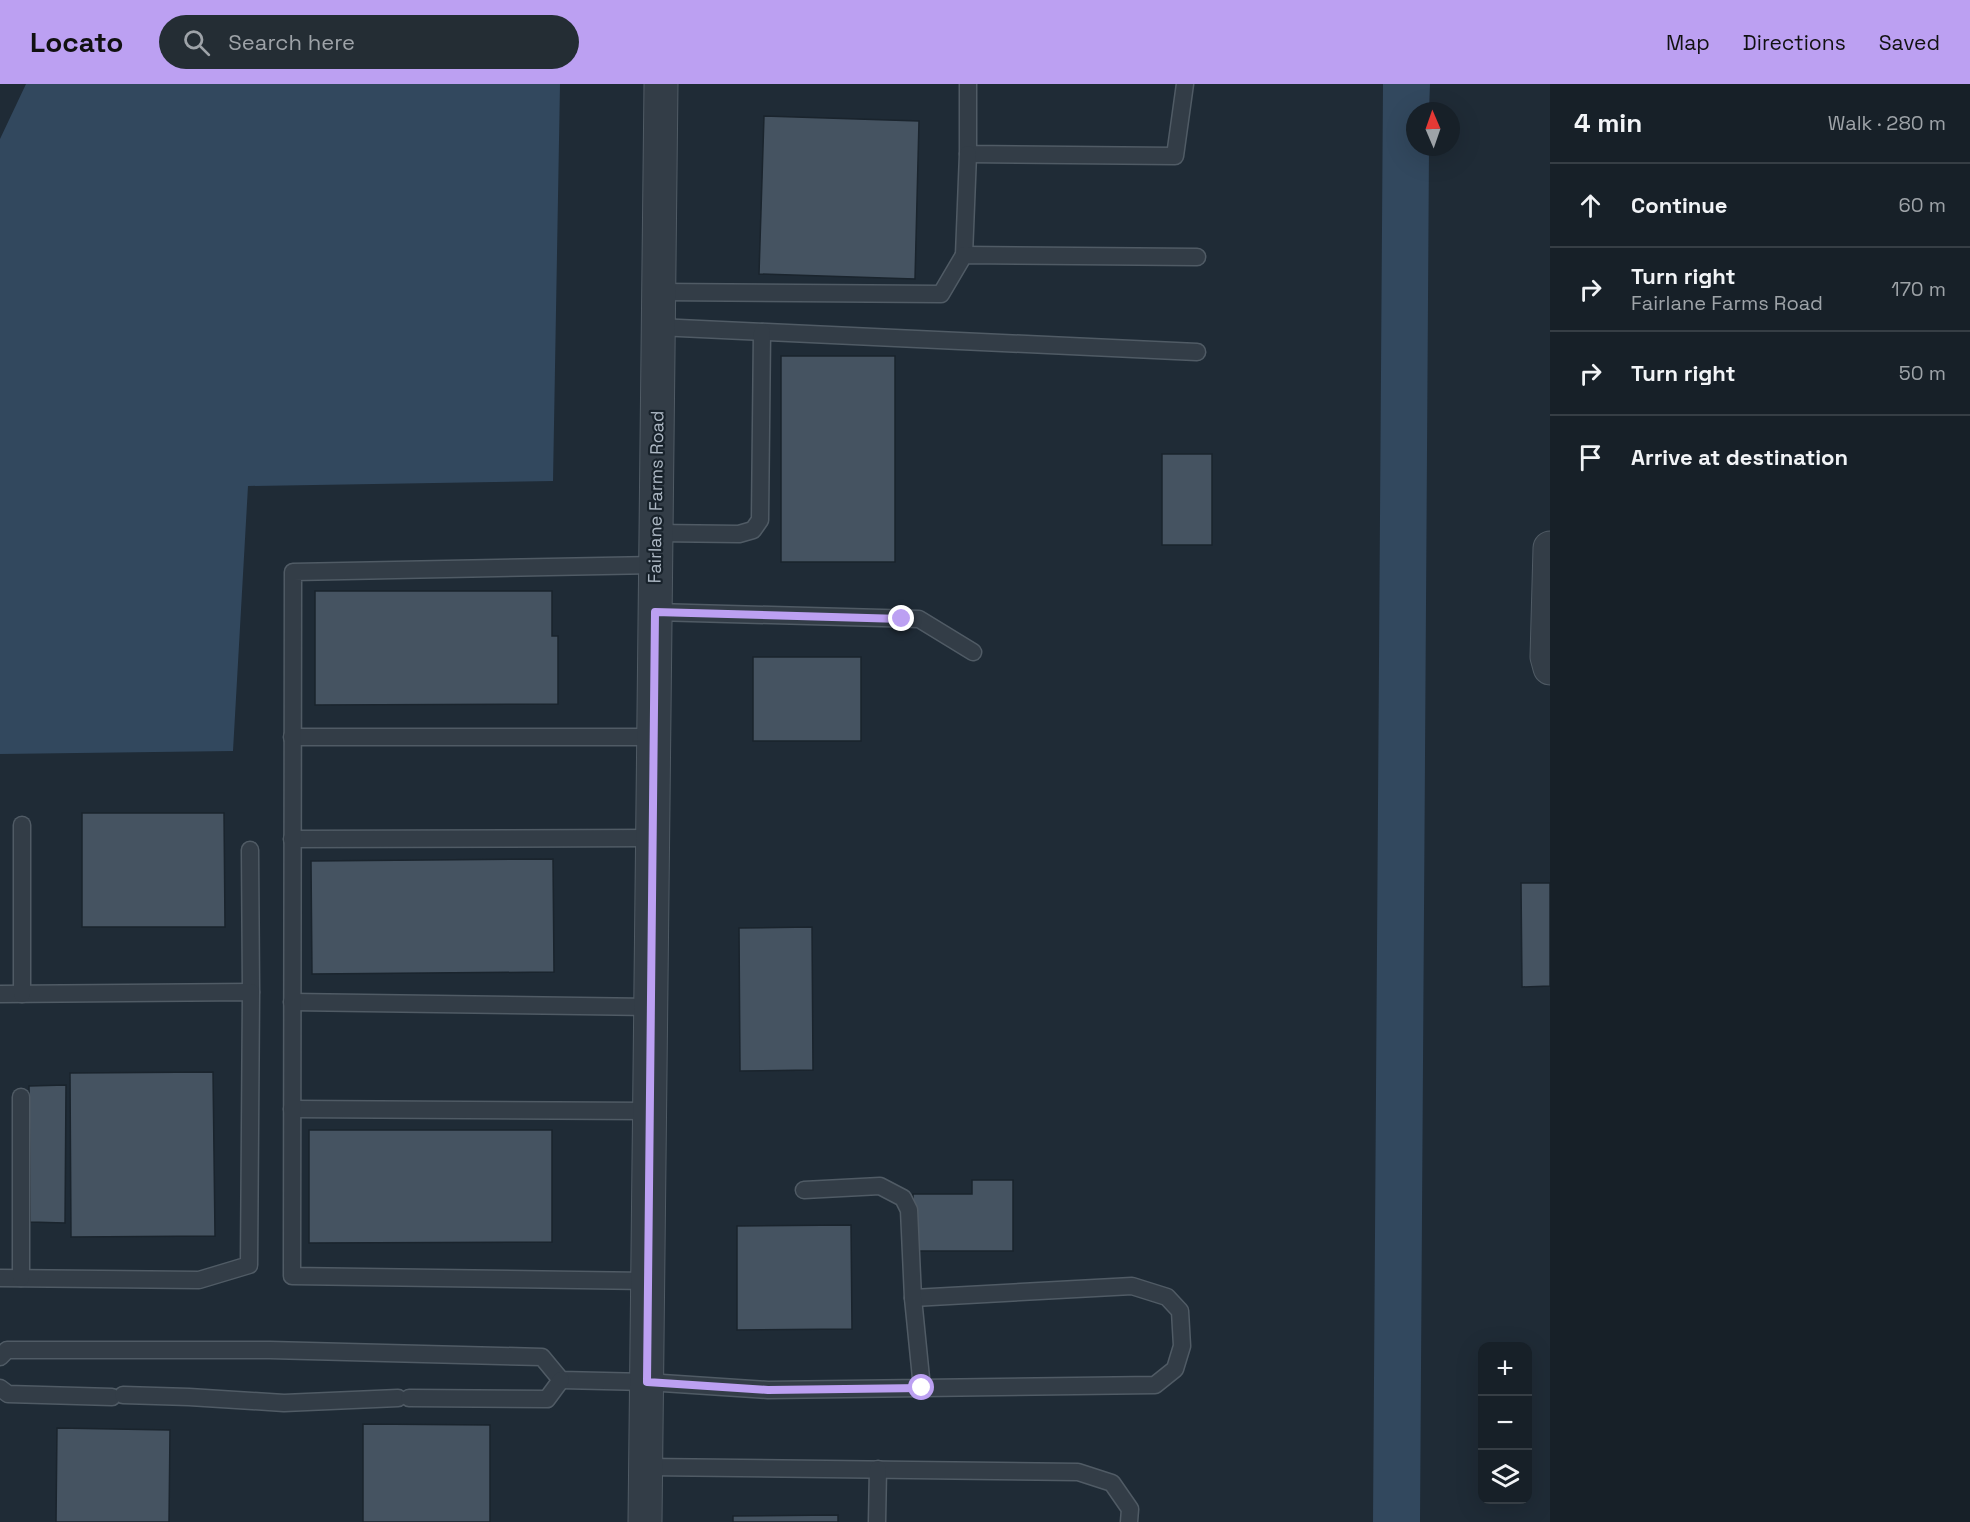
<!DOCTYPE html>
<meta charset="utf-8">
<style>
body{margin:0;font-family:"Space Grotesk",sans-serif;background:#242d34;color:#f1f3f6}
.controls{position:absolute;right:18px;bottom:18px;display:grid;overflow:hidden;border-radius:12px;box-shadow:0 6px 24px #0002}
.controls button{width:54px;height:54px;display:grid;place-items:center;padding:0;border:0;border-bottom:2px solid #363e45;background:#172028;color:#f1f3f6;font:30px sans-serif}
.compass{position:absolute;left:1406px;top:18px;width:54px;height:54px;border-radius:50%;background:#172028;box-shadow:0 6px 24px #0002;rotate:358deg}
.stop{position:absolute;width:18px;height:18px;margin:-14px;border:4px solid #bca0f2;border-radius:50%;background:#fff}
.stop.end{background:#bca0f2;border-color:#fff;box-shadow:0 2px 6px #0008}
.list{margin:0;padding:0;list-style:none}
h2{display:flex;justify-content:space-between;align-items:center;height:78px;margin:0;padding:0 24px;font-size:26px}
h2 small{font-size:20px;font-weight:400;color:#9ea3a8}
.list li{display:grid;grid-template-columns:39px 1fr auto;gap:18px;align-items:center;box-sizing:border-box;height:84px;padding:0 24px;border-top:2px solid #363e45}
.list b{display:block;font-size:22px;white-space:nowrap}
.list p{margin:0;font-size:20px;white-space:nowrap;color:#9ea3a8}
.list em{font-size:20px;font-style:normal;color:#9ea3a8}
.icon{flex:none;width:33px;height:33px;fill:none;stroke:currentColor;stroke-width:2;stroke-linecap:round;stroke-linejoin:round}
.map{position:relative;flex:none;width:1550px;height:1438px;overflow:hidden}
header{display:flex;align-items:center;gap:36px;box-sizing:border-box;height:84px;padding:0 30px;background:#bca0f2;color:#111}
header strong{font-size:28px}
nav{display:flex;gap:33px;margin-inline-start:auto;font-size:21px}
.search{width:420px;height:54px;background:#242d34;display:flex;align-items:center;gap:15px;box-sizing:border-box;padding:0 21px;border-radius:33px;color:#9ea3a8;font-size:22px}
main{display:flex}
aside{flex:1;background:#172028}
.map>svg:first-child{display:block}
.water{fill:#32485e}
.building{fill:#455361;stroke:#1a242d;stroke-width:1.5}
.lines{fill:none;stroke-linecap:round;stroke-linejoin:round}
.service-casing{stroke:#505b65;stroke-width:19}
.minor-casing{stroke:#505b65;stroke-width:35}
.service{stroke:#333d47;stroke-width:16}
.minor{stroke:#333d47;stroke-width:33}
.route{stroke:#bca0f2;stroke-width:8}
.labels{text-anchor:middle;stroke-width:4.5;stroke-linejoin:round;paint-order:stroke}
.street-label{font-size:18px;fill:#adb8c4;stroke:#18222b}
</style>
<header>
<strong>Locato</strong>
<div class="search"><svg class="icon" aria-label="search" viewBox="0 0 24 24"><circle cx="10" cy="10" r="6"/><path d="M15 15l6 6"/></svg>Search here</div>
<nav><a>Map</a><a>Directions</a><a>Saved</a></nav>
</header>
<main>
<div class="map">
<svg width="1550" height="1438" viewBox="0 0 1550 1438">
<rect width="100%" height="100%" fill="#1f2b36"/>
<g class="water">
<path d="M26,0H560L553,397L248,402L233,667L0,670V55Z"/>
<path d="M1383,0H1430L1429,27H1415V63H1429L1420,1438H1373Z"/>
</g>
<g class="building">
<path d="M764,32L919,37L915,195L759,190Z"/>
<rect x="781" y="272" width="114" height="206"/>
<rect x="1162" y="370" width="50" height="91"/>
<path d="M315,507H552V552H558V620L315,621Z"/>
<rect x="753" y="573" width="108" height="84"/>
<path d="M82,729H224L225,843H82Z"/>
<path d="M553,775L554,888L312,890L311,777Z"/>
<path d="M1521,799H1550V902L1522,903Z"/>
<path d="M812,843L813,986L740,987L739,844Z"/>
<path d="M213,988L215,1152L71,1153L70,989Z"/>
<path d="M66,1001L65,1139L30,1138L29,1002Z"/>
<path d="M309,1046H552V1158L309,1159Z"/>
<path d="M972,1096H1013V1167H913V1110H972Z"/>
<path d="M851,1141L852,1245L737,1246V1142Z"/>
<path d="M363,1340L490,1341V1438H363Z"/>
<path d="M57,1344L170,1346L169,1438H56Z"/>
<path d="M838,1431V1438H733V1432Z"/>
</g>
<g class="lines">
<defs>
<g id="service">
<path d="M968,0V70L1175,72L1185,0"/>
<path d="M964,171L968,70"/>
<path d="M659,208L941,210L964,171L1197,173"/>
<path d="M658,243L1197,268"/>
<path d="M656,449L739,450L753,446L760,436L762,248"/>
<path d="M655,528L919,535L973,568"/>
<path d="M292,653H654"/>
<path d="M292,755L653,754"/>
<path d="M250,766L251,908"/>
<path d="M0,910L251,908L249,1181L199,1196L0,1194"/>
<path d="M22,910V741"/>
<path d="M292,918L651,923"/>
<path d="M21,1013V1194"/>
<path d="M292,1025L650,1027"/>
<path d="M648,1197L292,1192L293,488L656,481"/>
<path d="M913,1214L1132,1202L1167,1213L1180,1227L1182,1262L1175,1285L1155,1301L922,1304"/>
<path d="M0,1273L7,1266H270L542,1273L561,1296L647,1298L768,1306L922,1304L913,1214L909,1126L903,1114L880,1102L804,1106"/>
<path d="M0,1304L8,1310L112,1313"/>
<path d="M123,1311L189,1313L284,1319L398,1314"/>
<path d="M409,1314L547,1315L561,1296"/>
<path d="M646,1383L1078,1388L1112,1399L1130,1425L1129,1438"/>
<path d="M877,1438L878,1385"/>
</g>
<g id="minor">
<path d="M1550,464L1547,573L1550,584"/>
<path d="M645,1438L661,0"/>
</g>
</defs>
<use href="#service" class="service-casing"/>
<use href="#minor" class="minor-casing"/>
<use href="#service" class="service"/>
<use href="#minor" class="minor"/>
</g>
<g class="lines">
<path class="route" d="M902,535L655,528L647,1298L768,1306L922,1304"/>
</g>
<g class="labels">
<g class="street-label">
<text transform="translate(656 413) rotate(-89)" y="6">Fairlane Farms Road</text>
</g>
</g>
</svg>
<div class="controls">
<button>+</button>
<button>−</button>
<button><svg class="icon" aria-label="layers" viewBox="0 0 24 24"><path d="M12 4l9 5-9 5-9-5zM3 14l9 5 9-5"/></svg></button>
</div>
<svg class="compass" viewBox="-18 -18 36 36"><path d="M0-13l5 13h-10z" fill="#e53935"/><path d="M0 13l5-13h-10z" fill="#9ea3a8"/></svg>
<div class="stop" style="left:922px;top:1304px"></div>
<div class="stop end" style="left:902px;top:535px"></div>
</div>
<aside>
<h2>4 min<small>Walk · 280 m</small></h2>
<ul class="list">
<li><svg class="icon" aria-label="ahead" viewBox="0 0 24 24"><path d="M12 20V5M6 11l6-6 6 6"/></svg><div><b>Continue</b></div><em>60 m</em></li>
<li><svg class="icon" aria-label="right" viewBox="0 0 24 24"><path d="M7 20v-9h11M14 6l5 5-5 5"/></svg><div><b>Turn right</b><p>Fairlane Farms Road</p></div><em>170 m</em></li>
<li><svg class="icon" aria-label="right" viewBox="0 0 24 24"><path d="M7 20v-9h11M14 6l5 5-5 5"/></svg><div><b>Turn right</b></div><em>50 m</em></li>
<li><svg class="icon" aria-label="arrive" viewBox="0 0 24 24"><path d="M6 21V4h12l-3 4 3 4H6"/></svg><div><b>Arrive at destination</b></div></li>
</ul>
</aside>
</main>
